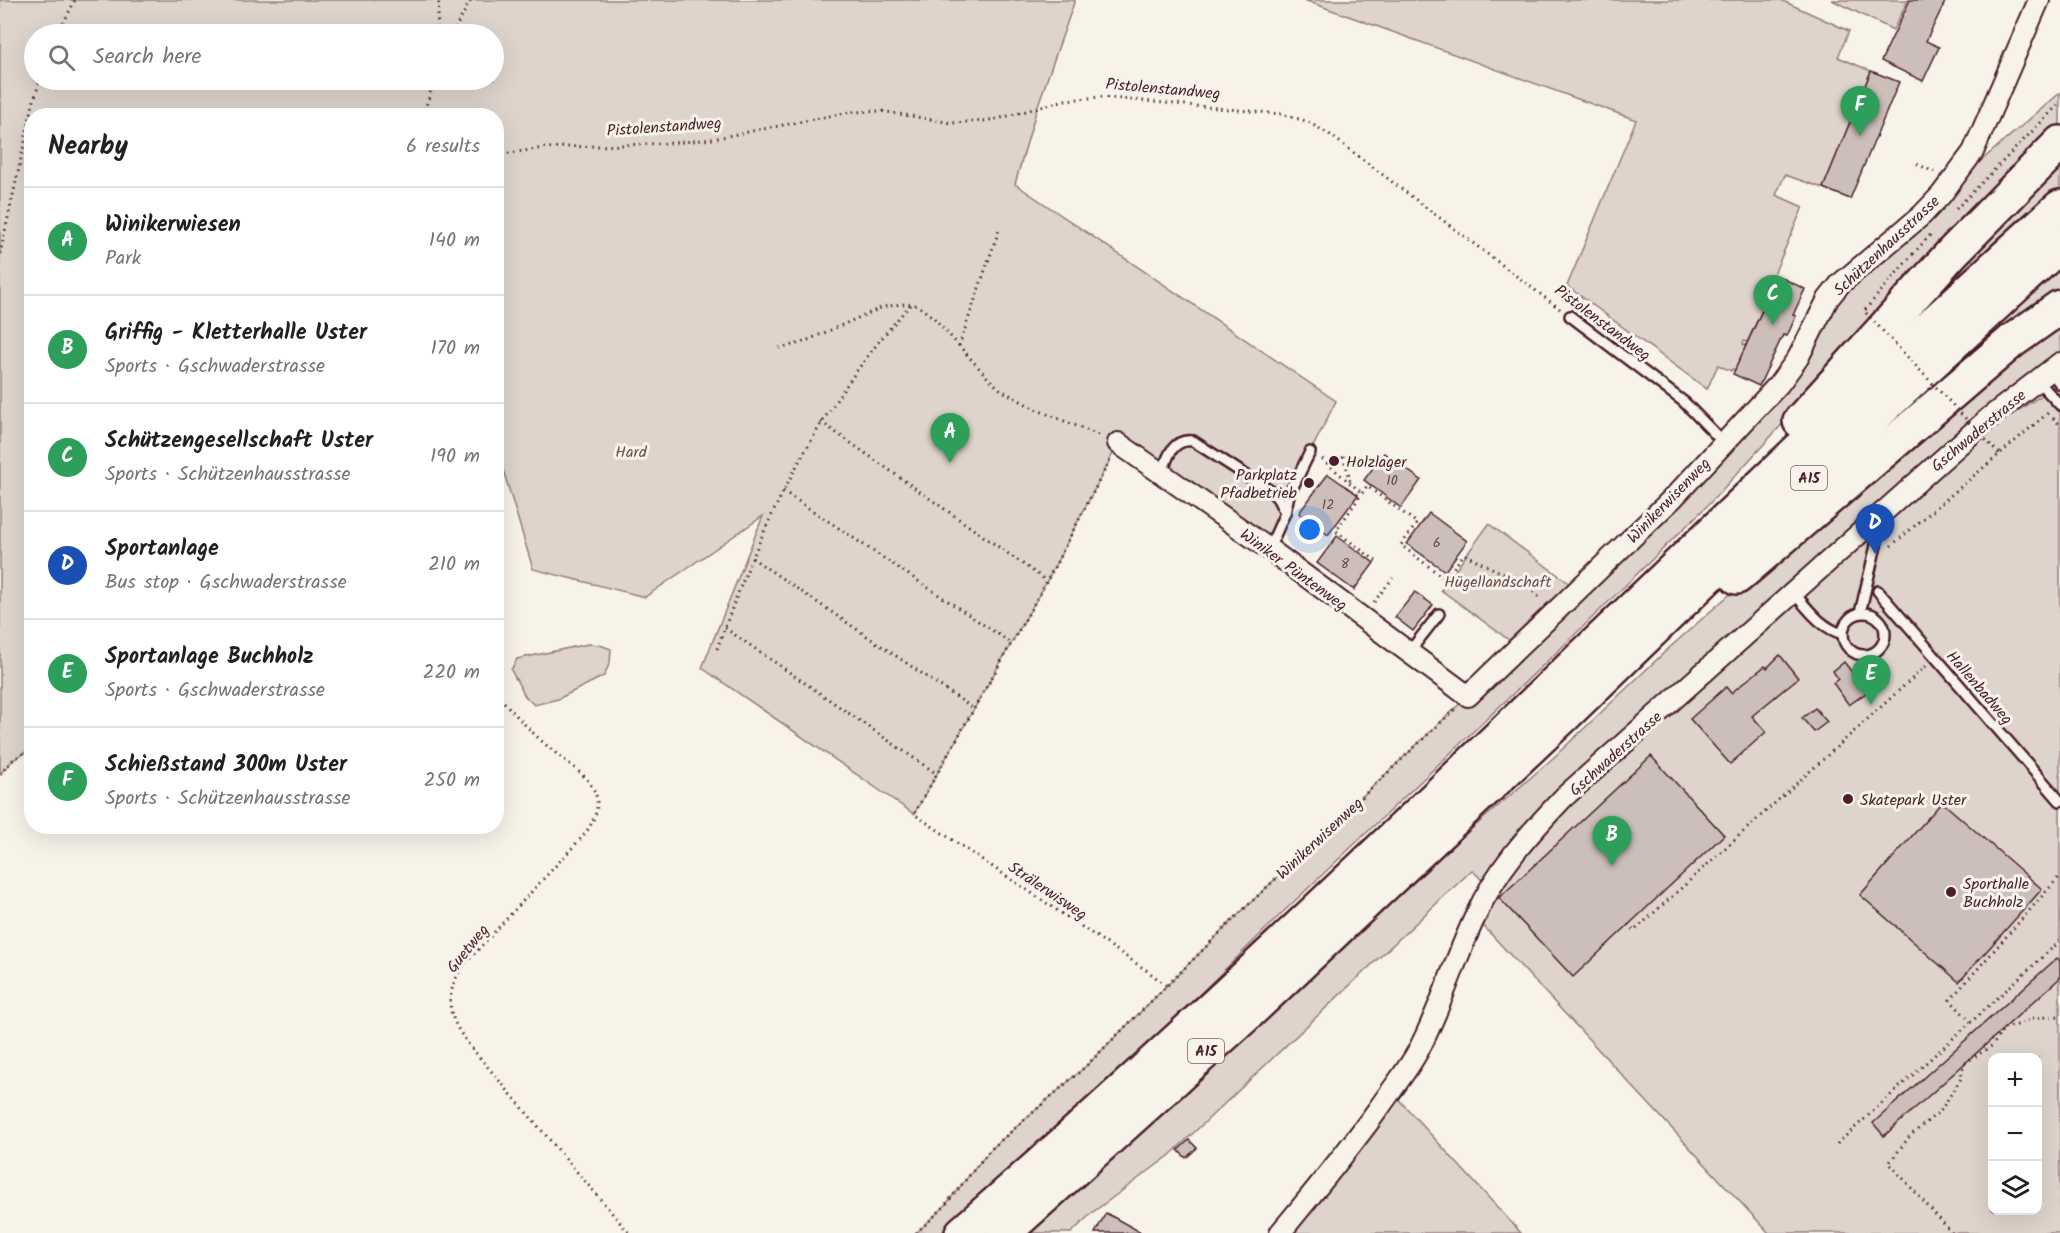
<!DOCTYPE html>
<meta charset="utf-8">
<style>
body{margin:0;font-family:Kalam,sans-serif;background:#f2f2f2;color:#202124}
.controls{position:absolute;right:18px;bottom:18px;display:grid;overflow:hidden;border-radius:12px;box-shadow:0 6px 24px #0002}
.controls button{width:54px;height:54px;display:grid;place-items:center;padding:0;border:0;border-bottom:2px solid #e0e0e0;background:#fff;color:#202124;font:30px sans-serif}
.you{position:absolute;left:1310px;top:530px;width:21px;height:21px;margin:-15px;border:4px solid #fff;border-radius:50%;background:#1a73e8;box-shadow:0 0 0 9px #1a73e833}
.badge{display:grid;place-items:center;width:39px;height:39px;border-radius:50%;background:#4a1f2b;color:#fff;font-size:20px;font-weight:700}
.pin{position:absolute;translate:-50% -50px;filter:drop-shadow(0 2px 3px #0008)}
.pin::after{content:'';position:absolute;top:32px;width:21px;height:18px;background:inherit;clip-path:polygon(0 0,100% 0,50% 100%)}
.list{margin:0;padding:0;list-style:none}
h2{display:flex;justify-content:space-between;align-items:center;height:78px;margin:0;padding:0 24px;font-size:26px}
h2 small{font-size:20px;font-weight:400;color:#757577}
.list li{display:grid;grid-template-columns:39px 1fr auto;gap:18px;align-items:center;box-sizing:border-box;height:108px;padding:0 24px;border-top:2px solid #e0e0e0}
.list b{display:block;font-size:22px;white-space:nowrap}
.list p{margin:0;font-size:20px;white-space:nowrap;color:#757577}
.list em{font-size:20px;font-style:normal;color:#757577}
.icon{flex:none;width:33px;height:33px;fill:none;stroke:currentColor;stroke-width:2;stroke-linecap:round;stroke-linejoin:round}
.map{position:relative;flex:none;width:2060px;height:1233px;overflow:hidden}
.search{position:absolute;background:#fff;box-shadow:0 6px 24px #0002;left:24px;top:24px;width:480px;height:66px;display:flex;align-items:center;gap:15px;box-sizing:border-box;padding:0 21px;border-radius:33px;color:#757577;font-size:22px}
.panel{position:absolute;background:#fff;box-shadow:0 6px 24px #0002;left:24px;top:108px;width:480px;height:726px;border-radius:24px}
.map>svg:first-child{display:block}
.green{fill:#ded4cc;stroke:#947a7c;stroke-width:1.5;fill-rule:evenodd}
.building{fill:#ccbfb9;stroke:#4a1f2b;stroke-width:1.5}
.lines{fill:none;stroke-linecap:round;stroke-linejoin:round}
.lane-casing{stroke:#4a1f2b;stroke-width:14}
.street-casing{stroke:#4a1f2b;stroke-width:24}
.highway-casing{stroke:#4a1f2b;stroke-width:38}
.path{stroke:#4a1f2b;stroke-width:3;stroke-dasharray:1.5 4.5;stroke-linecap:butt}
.lane{stroke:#f7f3e8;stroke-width:9}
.street{stroke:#f7f3e8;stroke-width:20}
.highway{stroke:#f7f3e8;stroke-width:33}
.path-bridge{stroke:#4a1f2b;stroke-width:3;stroke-dasharray:1.5 4.5;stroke-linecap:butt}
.poi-dot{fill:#4a1f2b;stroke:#f7f3e8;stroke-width:2}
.labels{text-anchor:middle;stroke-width:6;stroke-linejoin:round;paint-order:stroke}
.number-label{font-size:14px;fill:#6a474e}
.shield{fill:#f7f3e8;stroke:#7e5f64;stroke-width:1.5}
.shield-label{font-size:15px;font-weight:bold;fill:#4a1f2b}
.street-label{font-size:16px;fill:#4a1f2b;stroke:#f7f3e8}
.park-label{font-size:16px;fill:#6f4c53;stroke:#f7f3e8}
.poi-label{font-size:16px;fill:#4a1f2b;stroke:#f7f3e8;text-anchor:start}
</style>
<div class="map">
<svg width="2060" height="1233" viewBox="0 0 2060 1233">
<rect width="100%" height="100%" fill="#f7f3e8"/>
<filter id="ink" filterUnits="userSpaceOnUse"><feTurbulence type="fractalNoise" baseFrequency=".0167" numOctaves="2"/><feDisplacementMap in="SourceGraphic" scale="12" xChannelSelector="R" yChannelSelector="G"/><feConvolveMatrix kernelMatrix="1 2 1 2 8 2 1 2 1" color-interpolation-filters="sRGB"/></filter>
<g filter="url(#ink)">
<g class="green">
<path d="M0,0H1075L1037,108L1015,184L1336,401L1289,495L1269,549L1118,444L1047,581L914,814L702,668L763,516L645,597L533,569L501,463L497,467L496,116H32V748L13,760L0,774ZM34,34H494V80H34Z"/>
<path d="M1304,0H1781L1849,31L1838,57L1871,71L1823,188L1785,175L1776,195L1803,207L1774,274L1778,276L1747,342L1744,341L1743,344L1746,346L1735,370L1732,369L1731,371L1718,365L1707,389L1567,286L1636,120Z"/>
<path d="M1832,0H1908L1893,30Z"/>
<path d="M2060,93V129L1925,268L1711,502L1559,650L1281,914L1105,1088L941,1233H916L942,1209L990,1150L1086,1066L1246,907L1468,696L1780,384L1828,299L1941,195Z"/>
<path d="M2060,155V188L1992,248L1843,389Z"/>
<path d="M2060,265V296L1888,428L1994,325Z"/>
<path d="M2060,317V354L1559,792L1521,829L1483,881L1472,870L1169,1156L1093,1212L1071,1233H1026L1396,895L1553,758L1668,649L1721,602L1989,371Z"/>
<path d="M2060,383V1233H1769L1475,917L1540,834L1566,809L1981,435ZM1992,1058H2038V1210H1992Z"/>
<path d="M1489,524L1569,583L1509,640L1441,590Z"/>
<path d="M588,644L600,645L611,649L610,662L604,676L558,699L534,705L525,696L511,670L517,659Z"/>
<path d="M1391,1091L1521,1233H1280Z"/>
</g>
<g class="building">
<path d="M1910,0H1946L1926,41L1939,47L1923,81L1881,61Z"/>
<path d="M1871,71L1899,82L1850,199L1823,188Z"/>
<path d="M1778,276L1805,289L1793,315L1796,316L1787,336L1783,335L1759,386L1733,374Z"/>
<path d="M1384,453L1421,480L1401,508L1364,480Z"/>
<path d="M1328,474L1358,495L1328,535L1299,513Z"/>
<path d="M1429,513L1467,541L1445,571L1407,544Z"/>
<path d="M1337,536L1374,563L1354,590L1317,563Z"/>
<path d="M1415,592L1433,605L1413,631L1395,617Z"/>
<path d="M1780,655L1798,678L1752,716L1766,732L1730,764L1690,719L1726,687L1731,693L1765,666L1767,668Z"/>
<path d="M1844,662L1867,692L1849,705L1833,683L1838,679L1833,671Z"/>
<path d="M1815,708L1827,722L1814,732L1802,718Z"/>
<path d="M1651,756L1724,835L1573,977L1499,898Z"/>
<path d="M1942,802L2042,889L1959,982L1860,895Z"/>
<path d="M2057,958L2060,961V978L1884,1136L1873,1123Z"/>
<path d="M1189,1140L1197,1148L1186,1158L1178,1150Z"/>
<path d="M1106,1213L1142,1233H1095Z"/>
</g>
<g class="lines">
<defs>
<g id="lane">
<path d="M1570,316L1684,402L1723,442"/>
<path d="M2050,370L2060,384"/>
<path d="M2037,380L2060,405"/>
<path d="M1162,474C1167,458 1172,438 1193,441L1272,492L1278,499L1285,513"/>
<path d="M1269,549L1285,513L1289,495L1310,452"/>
<path d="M1878,591L2060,801"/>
<path d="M1794,593C1808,609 1821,628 1843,634"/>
<path d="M1860,613L1883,516"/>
<circle cx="1864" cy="634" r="21"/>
<path d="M1409,652L1439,614"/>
</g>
<g id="street">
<path d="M1118,443L1269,549L1468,696L1674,497L1779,384L1798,358L1828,299L1840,284L1922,215L1941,195L1973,152L2039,0"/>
<path d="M1280,1233C1314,1192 1348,1151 1379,1108C1392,1089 1407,1071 1418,1051C1441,1008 1454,961 1475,917C1496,870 1529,834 1564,797L1990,417L2060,363"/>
</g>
<g id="highway">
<path d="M1800,421L1952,253L2060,143"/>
<path d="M1737,577L2012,341L2060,307"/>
<path d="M962,1233C1340,904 1689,543 2060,207"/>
<path d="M1004,1233L1244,1017L1564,716L1886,405L2060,245"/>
</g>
</defs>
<use href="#lane" class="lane-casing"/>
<use href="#street" class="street-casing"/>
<use href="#highway" class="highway-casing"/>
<g class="path">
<path d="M58,34L75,0"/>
<path d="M437,34L439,0"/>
<path d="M452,34L471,0"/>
<path d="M423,116L434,80"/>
<path d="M496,155L544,148L674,143L712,139L850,112L881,111L952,123L983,121L1001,118L1065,100L1101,97L1281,114L1306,121L1329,134L1560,309"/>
<path d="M1917,164L1934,172"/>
<path d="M1956,209L2060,103"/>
<path d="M0,254L34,100L40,80"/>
<path d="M1913,254L1932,233"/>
<path d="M959,346L999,230"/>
<path d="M779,348L801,343L883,307L901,304L917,305L934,318L988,378L1001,390L1035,409L1101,436"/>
<path d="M2053,418L2060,425"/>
<path d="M821,422L1047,581"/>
<path d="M1343,456L1349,475L1350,484"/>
<path d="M1322,459L1362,493"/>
<path d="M1110,460L1047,581L914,814L1149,972L1168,987"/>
<path d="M783,491L1011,643"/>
<path d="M1891,546L2048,413"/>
<path d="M752,558L974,709"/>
<path d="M1376,561L1336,531L1367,486L1417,523L1401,545L1445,579L1464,554L1526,585L1541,599"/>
<path d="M1374,602L1393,578"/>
<path d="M725,628L937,774"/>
<path d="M717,649C763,520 818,407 911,304"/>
<path d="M496,693C512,711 527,728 545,744C576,772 619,788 584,835L462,967C443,999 448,1017 469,1045L629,1233"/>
<path d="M0,774L13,760L32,748"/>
<path d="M1628,924L1634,931L1926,666"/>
<path d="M1971,1022L1950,1000L2060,876"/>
<path d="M1837,1144L2060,941"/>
<path d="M916,1233L942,1209L990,1150L1086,1066L1246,907L1456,708"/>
<path d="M1952,1233L1889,1163L1910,1136L1941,1110L1960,1080L1965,1063L1993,1045L2004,1028L2017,1025L2033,1018L2060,1016"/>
</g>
<use href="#lane" class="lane"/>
<use href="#street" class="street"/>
<use href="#highway" class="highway"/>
<path class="path-bridge" d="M1913,254L1864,311L2000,455"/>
</g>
</g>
<g class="poi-dot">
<circle cx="1334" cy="461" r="6"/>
<circle cx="1309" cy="483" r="6"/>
<circle cx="1848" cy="799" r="6"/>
<circle cx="1951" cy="892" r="6"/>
</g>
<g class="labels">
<g class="number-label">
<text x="1392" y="485">10</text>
<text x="1328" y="509">12</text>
<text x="1437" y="547">6</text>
<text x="1345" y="568">8</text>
</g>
<g class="shield">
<rect x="1791" y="466" width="36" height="24" rx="4.5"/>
<rect x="1188" y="1039" width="36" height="24" rx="4.5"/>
</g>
<g class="shield-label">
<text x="1809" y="483">A15</text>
<text x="1206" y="1056">A15</text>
</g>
<g class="street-label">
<text transform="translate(1163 88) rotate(5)" y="6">Pistolenstandweg</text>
<text transform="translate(664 126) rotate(-4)" y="6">Pistolenstandweg</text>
<text transform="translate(1886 245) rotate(-43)" y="6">Schützenhausstrasse</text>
<text transform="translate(1603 322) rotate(37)" y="6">Pistolenstandweg</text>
<text transform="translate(1978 430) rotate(-40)" y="6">Gschwaderstrasse</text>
<text transform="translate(1668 500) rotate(-46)" y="6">Winikerwisenweg</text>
<text transform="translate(1294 569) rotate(36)" y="6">Winiker Püntenweg</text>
<text transform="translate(1980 687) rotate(49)" y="6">Hallenbadweg</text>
<text transform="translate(1615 753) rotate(-42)" y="6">Gschwaderstrasse</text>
<text transform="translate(1319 838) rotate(-43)" y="6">Winikerwisenweg</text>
<text transform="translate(1048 890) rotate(34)" y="6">Strälerwisweg</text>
<text transform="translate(467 948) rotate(-51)" y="6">Guetweg</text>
</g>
<g class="park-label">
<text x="631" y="457">Hard</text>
<text x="1498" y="587">Hügellandschaft</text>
</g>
<g class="poi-label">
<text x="1346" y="467">Holzlager</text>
<text x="1297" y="480" text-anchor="end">Parkplatz<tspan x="1297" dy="18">Pfadbetrieb</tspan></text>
<text x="1860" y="805">Skatepark Uster</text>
<text x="1963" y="889">Sporthalle<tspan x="1963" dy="18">Buchholz</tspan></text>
</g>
</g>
</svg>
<div class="controls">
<button>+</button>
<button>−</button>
<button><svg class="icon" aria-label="layers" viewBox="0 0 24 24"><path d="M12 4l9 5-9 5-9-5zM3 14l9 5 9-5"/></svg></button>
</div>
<div class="you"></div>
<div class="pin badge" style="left:950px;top:463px;background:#2e9e5b">A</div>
<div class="pin badge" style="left:1612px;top:866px;background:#2e9e5b">B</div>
<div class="pin badge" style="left:1773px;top:325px;background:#2e9e5b">C</div>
<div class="pin badge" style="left:1875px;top:554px;background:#1a4fb4">D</div>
<div class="pin badge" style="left:1871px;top:705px;background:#2e9e5b">E</div>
<div class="pin badge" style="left:1860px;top:136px;background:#2e9e5b">F</div>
<div class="search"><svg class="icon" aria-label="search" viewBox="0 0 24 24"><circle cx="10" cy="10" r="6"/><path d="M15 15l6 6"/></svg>Search here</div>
<section class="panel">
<h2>Nearby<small>6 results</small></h2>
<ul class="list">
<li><span class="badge" style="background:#2e9e5b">A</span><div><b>Winikerwiesen</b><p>Park</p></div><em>140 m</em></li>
<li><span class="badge" style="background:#2e9e5b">B</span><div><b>Griffig - Kletterhalle Uster</b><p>Sports · Gschwaderstrasse</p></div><em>170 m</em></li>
<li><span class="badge" style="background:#2e9e5b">C</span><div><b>Schützengesellschaft Uster</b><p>Sports · Schützenhausstrasse</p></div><em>190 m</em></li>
<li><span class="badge" style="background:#1a4fb4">D</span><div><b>Sportanlage</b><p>Bus stop · Gschwaderstrasse</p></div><em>210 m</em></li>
<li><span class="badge" style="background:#2e9e5b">E</span><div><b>Sportanlage Buchholz</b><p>Sports · Gschwaderstrasse</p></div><em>220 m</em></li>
<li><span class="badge" style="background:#2e9e5b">F</span><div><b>Schießstand 300m Uster</b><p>Sports · Schützenhausstrasse</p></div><em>250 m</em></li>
</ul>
</section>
</div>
